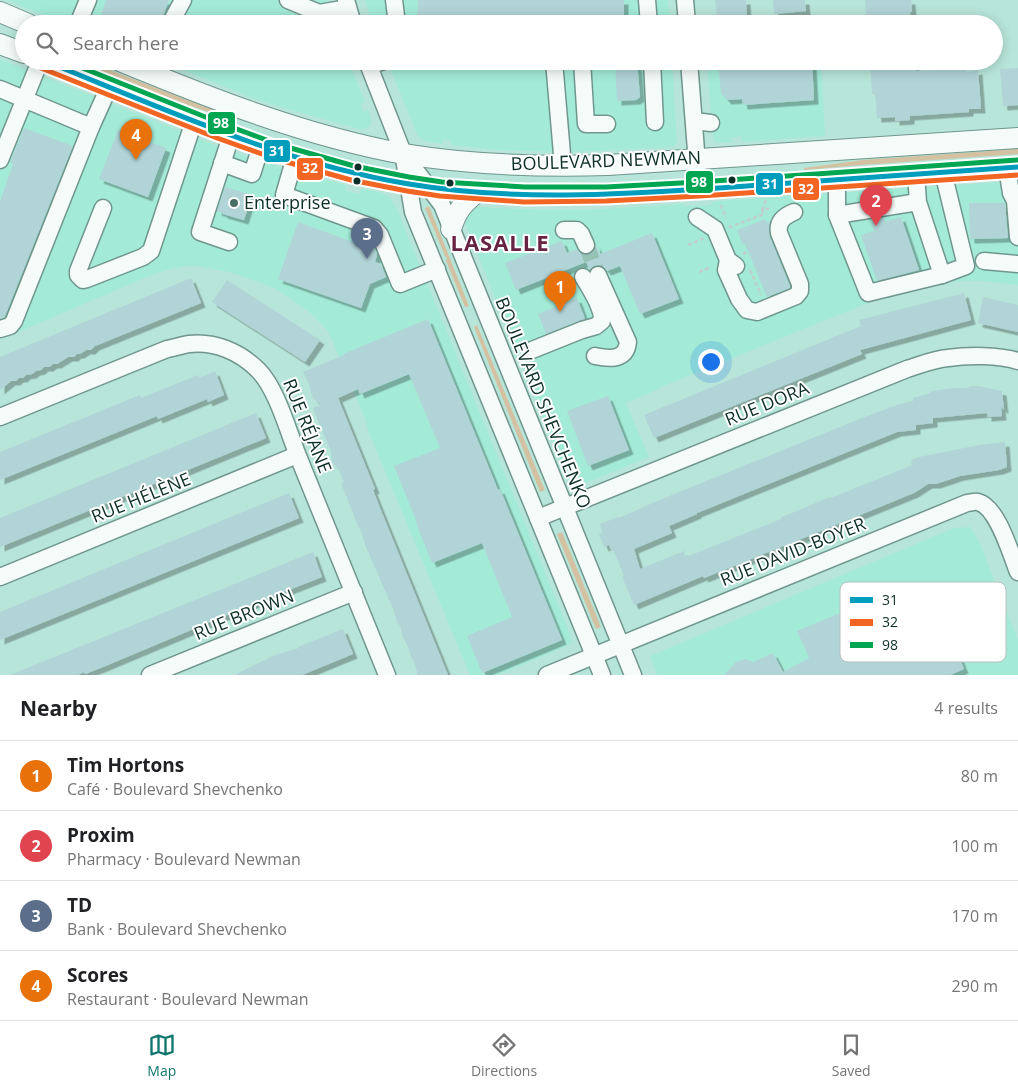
<!DOCTYPE html>
<meta charset="utf-8">
<style>
body{margin:0;font-family:"Open Sans",sans-serif;background:#f2f2f2;color:#202124}
.you{position:absolute;left:710px;top:361px;width:18px;height:18px;margin:-12px;border:4px solid #fff;border-radius:50%;background:#1a73e8;box-shadow:0 0 0 8px #1a73e833}
.badge{display:grid;place-items:center;width:32px;height:32px;border-radius:50%;background:#0f766e;color:#fff;font-size:16px;font-weight:700}
.pin{position:absolute;translate:-50% -41px;filter:drop-shadow(0 1px 2px #0008)}
.pin::after{content:'';position:absolute;top:26px;width:18px;height:15px;background:inherit;clip-path:polygon(0 0,100% 0,50% 100%)}
.list{margin:0;padding:0;list-style:none}
h2{display:flex;justify-content:space-between;align-items:center;height:65px;margin:0;padding:0 20px;font-size:21px}
h2 small{font-size:16px;font-weight:400;color:#757577}
.list li{display:grid;grid-template-columns:32px 1fr auto;gap:15px;align-items:center;box-sizing:border-box;height:70px;padding:0 20px;border-top:1px solid #e0e0e0}
.list b{display:block;font-size:19px;white-space:nowrap}
.list p{margin:0;font-size:16px;white-space:nowrap;color:#757577}
.list em{font-size:16px;font-style:normal;color:#757577}
.icon{flex:none;width:28px;height:28px;fill:none;stroke:currentColor;stroke-width:2;stroke-linecap:round;stroke-linejoin:round}
.map{position:relative;flex:none;width:1018px;height:675px;overflow:hidden}
.search{position:absolute;background:#fff;box-shadow:0 2px 12px #0003;left:15px;right:15px;top:15px;height:55px;display:flex;align-items:center;gap:12px;box-sizing:border-box;padding:0 18px;border-radius:28px;color:#757577;font-size:19px}
.sheet{height:345px;background:#fff}
nav{display:flex;justify-content:space-around;align-items:center;box-sizing:border-box;height:70px;border-top:1px solid #e0e0e0;background:#fff;font-size:14px;color:#757577}
nav a{display:grid;justify-items:center;gap:2px}
nav .on{color:#0f766e}
.map>svg:first-child{display:block}
.built{fill:#a3ebd7}
.green{fill:#d3c1a1}
.building{fill:#b1d4d7;filter:url(#shadow)}
.lines{fill:none;stroke-linecap:round;stroke-linejoin:round}
.minor-tunnel{stroke:#96c1b5;stroke-width:16;stroke-dasharray:16 8;stroke-linecap:butt}
.minor-casing{stroke:#70968d;stroke-width:19}
.major-casing{stroke:#70968d;stroke-width:22}
.path{stroke:#c0cfcb;stroke-width:2.5;stroke-dasharray:4 2.5;stroke-linecap:butt}
.minor{stroke:#f4fbf9;stroke-width:16}
.major{stroke:#f4fbf9;stroke-width:20}
.bus-1-casing{stroke:#fff;stroke-width:9}
.bus-2-casing{stroke:#fff;stroke-width:9}
.bus-3-casing{stroke:#fff;stroke-width:9}
.bus-1{stroke:#019dbd;stroke-width:5}
.bus-2{stroke:#f26522;stroke-width:5}
.bus-3{stroke:#00a651;stroke-width:5}
.bus-dot{fill:#0c2f27;stroke:#fff;stroke-width:2}
.poi-dot{fill:#486f65;stroke:#fff;stroke-width:2}
.labels{text-anchor:middle;stroke-width:4;stroke-linejoin:round;paint-order:stroke}
.street-label{font-size:18px;fill:#0c2f27;stroke:#fff}
.poi-label{font-size:18px;fill:#0c2f27;stroke:#fff;text-anchor:start}
.district-label{font-size:22px;font-weight:bold;letter-spacing:1px;fill:#662442;stroke:#fff}
.key{fill:#fff;stroke:#b6c1be;stroke-width:1}
.key-label{font-size:14px;fill:#0c2f27}
.line-badge{stroke:#fff;stroke-width:2}
.badge-label{font-size:14px;text-anchor:middle;font-weight:bold;fill:#fff}
</style>
<div class="map">
<svg width="1018" height="675" viewBox="0 0 1018 675">
<defs>
<filter id="shadow"><feDropShadow dx="4.5" dy="4.5" stdDeviation="0" flood-color="#0004"/></filter>
</defs>
<rect width="100%" height="100%" fill="#b8e5d9"/>
<g class="built">
<path d="M7,0H328L333,24H66Z"/>
<path d="M365,0H668L670,24H372Z"/>
<path d="M0,59L230,151L296,172L346,185V191L360,194L361,189L379,192L388,196L391,199L396,207L569,631L572,640L571,644L498,675H470L367,428V424L355,393L342,365L333,342L327,330L312,314L291,299L276,289L267,285L229,272L197,266H186L166,270L144,278L0,340Z"/>
<path d="M161,61H348L365,101L361,104L364,112L368,110L371,116V122L370,126L365,129H359L284,108L255,99Z"/>
<path d="M387,61H672L677,143L673,147L571,152L498,150L451,145V141L443,140L442,144L427,142L419,137L417,134Z"/>
<path d="M707,61H821L825,136L742,142L741,136L731,138L732,142L717,143L713,138Z"/>
<path d="M1018,181V285L981,281H959L929,284L888,295L661,387V388L626,403L649,457L576,487H573L571,485L569,481L465,223L466,218L472,209L477,207L538,210H588L682,204L686,206L710,205L713,202L718,201Z"/>
<path d="M970,527L978,539L1018,640V675H657L650,656L954,528Z"/>
</g>
<g class="green">
<path d="M75,61H87L102,67L219,112L218,115L181,103Z"/>
<path d="M1018,149V154L861,165L804,170V168L863,160Z"/>
<path d="M429,206L469,306L466,307H465L446,261L447,258L445,256L425,208Z"/>
<path d="M477,325L545,490L540,492L474,327Z"/>
<path d="M562,532L601,627L596,629L557,534Z"/>
</g>
<g class="building">
<path d="M106,0H169L160,24H122L101,15Z"/>
<path d="M418,0H624V24H417Z"/>
<path d="M715,0H746L747,17L717,19Z"/>
<path d="M773,0H805L806,11L774,14Z"/>
<path d="M865,0H911L912,12H910L911,24H870V15H866Z"/>
<path d="M615,61H637L640,97L636,100L617,101Z"/>
<path d="M718,61H812L814,100L743,105L742,99L727,100L721,93Z"/>
<path d="M870,61H915L916,71L966,69L967,72L978,70L981,109H969V112L910,116V120L895,121V117L877,118L875,94H872Z"/>
<path d="M1018,68V105L1003,106L1000,69Z"/>
<path d="M24,128L73,146L5,316L0,319V202L13,164L10,162Z"/>
<path d="M118,130L166,148L148,197L99,179Z"/>
<path d="M225,187L252,195L244,220L223,214V213L217,211Z"/>
<path d="M969,203H1005L1008,238L970,239Z"/>
<path d="M901,217L919,270L877,281L861,235L874,231L871,223L874,221V219L884,218L885,222Z"/>
<path d="M765,219L767,223L770,221L769,228L770,237L790,286V288L767,297L745,244L743,245L737,230Z"/>
<path d="M298,222L375,250L377,255L375,262L381,264L386,277L370,284L361,308L278,279Z"/>
<path d="M652,233L679,299L640,314L620,266L607,271L603,267L599,265L594,266L590,270L586,262L516,290L505,263L562,241L567,253L577,249L581,253L586,255L590,254L594,251L596,246L595,242L600,254Z"/>
<path d="M191,278L201,303L95,346L91,350H86L80,354H77L74,357H68L57,364H53L49,367H44L41,370L36,371L32,374L26,375L23,378H19L16,381H11L0,390V357Z"/>
<path d="M227,280L320,340L305,362L212,302Z"/>
<path d="M964,293L971,320L860,350L862,354L654,438L644,415L861,326L859,320Z"/>
<path d="M983,297L1018,305V332L978,323Z"/>
<path d="M577,298L585,319L546,334L538,314Z"/>
<path d="M428,319L498,490L500,489L562,640L482,673L467,636L512,617L482,543L432,563L416,523H417L394,466L440,448L409,374L360,394L358,389L338,398L375,489L373,490L380,508L448,675H418L414,662L411,656L407,645L402,635L401,628L397,621L394,611L365,545L361,531L358,526L341,483L344,482L338,468L332,462L331,451L313,409L314,407L321,405L313,398L308,382L303,372L344,355L343,354Z"/>
<path d="M215,371L224,395L208,402L207,399L158,419L157,416L0,480V452L140,395L141,398L198,375L199,378Z"/>
<path d="M972,386H979H978L1002,391L1004,410L1001,407L1002,416L987,417V413L933,418V423L916,425V430L897,432L697,513V514L669,526L672,533L634,549L640,569L684,551L686,557L781,519V517L787,515L830,497L831,498L912,465L911,460L919,457L979,445L1005,442L1007,467L999,470L960,476L936,484H928L914,493L796,541L704,578L703,576L634,605L622,577L624,576L616,556L613,550H611L609,545L604,547L599,534L602,533L600,524L618,517L619,518L657,501L862,418L891,407L896,406V405L913,401V398L931,393V391L954,388H966Z"/>
<path d="M608,396L629,450L588,466L567,411Z"/>
<path d="M256,413L266,438L0,547V518Z"/>
<path d="M289,493L299,518L0,640V612Z"/>
<path d="M313,552L322,577L253,604L103,667L85,674L84,672L78,675H10Z"/>
<path d="M932,588L964,669L950,675H724L736,662L745,659L753,662L773,653L783,672L809,658L797,631L845,611L858,642L899,624L891,604Z"/>
<path d="M343,629L353,654L302,675H234L275,655L299,648L298,647Z"/>
</g>
<g class="lines">
<path class="minor-tunnel" d="M586,245L598,275"/>
<defs>
<g id="minor">
<path d="M288,0L319,13L348,8"/>
<path d="M346,0L353,24"/>
<path d="M394,0L397,24"/>
<path d="M647,0L649,24"/>
<path d="M685,0L687,24"/>
<path d="M78,24L88,0"/>
<path d="M170,24L183,0"/>
<path d="M367,61L403,153L413,212L602,675"/>
<path d="M554,61L563,166"/>
<path d="M582,61L586,124H607"/>
<path d="M652,61L655,122"/>
<path d="M689,61L699,189"/>
<path d="M369,66L384,61"/>
<path d="M0,89L91,127"/>
<path d="M694,121L711,123"/>
<path d="M404,155L442,205L633,675"/>
<path d="M295,157L284,195L374,228L380,235L400,284L437,269"/>
<path d="M0,160L40,61"/>
<path d="M222,163L252,174L261,146"/>
<path d="M1007,168L1011,193L1015,201L1018,237"/>
<path d="M916,174L918,202L942,275L868,293L837,215L918,202"/>
<path d="M837,179V215"/>
<path d="M103,208L78,271V275L83,280L87,279L143,257L151,251L194,121"/>
<path d="M697,217L715,229L728,260L736,266"/>
<path d="M564,230H577L581,234L586,245"/>
<path d="M229,242L200,232L231,136"/>
<path d="M728,260L726,270L739,299L747,310L757,312L796,296L800,291V284L779,233C777,222 784,216 794,212"/>
<path d="M984,261L1018,264"/>
<path d="M942,275L966,266L943,172"/>
<path d="M0,329L10,326L14,321L91,127L109,87"/>
<path d="M532,350L582,330L596,326L602,321C603,308 590,288 583,277"/>
<path d="M595,356C609,359 626,361 628,342L598,275"/>
<path d="M0,417L167,349C174,348 182,345 189,344C215,341 240,352 258,370C277,389 288,431 298,456C327,529 358,602 387,675"/>
<path d="M538,518L907,369C920,365 934,359 948,358C968,355 999,355 1018,361"/>
<path d="M0,577L297,455"/>
<path d="M150,675L354,592"/>
<path d="M547,675L967,503C970,503 975,501 978,502C998,507 1011,555 1018,572"/>
</g>
<g id="major">
<path d="M0,12L28,24"/>
<path d="M0,44L24,53"/>
<path d="M44,61L220,131L278,152L352,173L408,184L441,189L525,195L606,194L699,189L1018,167"/>
<path d="M120,61C212,99 306,136 404,154C471,165 540,167 608,165L1018,138"/>
<path d="M451,229C457,210 462,205 477,192"/>
</g>
</defs>
<use href="#minor" class="minor-casing"/>
<use href="#major" class="major-casing"/>
<g class="path">
<path d="M721,205L726,218"/>
<path d="M762,210L766,200"/>
<path d="M729,226L730,227L764,214L762,210L772,208"/>
<path d="M688,245L704,238"/>
<path d="M743,254L748,251"/>
<path d="M750,270L761,295"/>
<path d="M699,272L711,267"/>
</g>
<use href="#minor" class="minor"/>
<use href="#major" class="major"/>
<defs>
<path id="bus-1" d="M45,61C164,109 282,163 409,184C516,202 626,194 733,187C828,180 923,174 1018,167"/>
<path id="bus-2" d="M41,68L217,138L276,159L351,180L407,191L440,196L524,202L606,201L700,196L1018,175"/>
<path id="bus-3" d="M65,61L223,124L280,145L354,166L409,177L442,182L525,187H606L699,182L1017,160"/>
</defs>
<use href="#bus-1" class="bus-1-casing"/>
<use href="#bus-2" class="bus-2-casing"/>
<use href="#bus-3" class="bus-3-casing"/>
<use href="#bus-1" class="bus-1"/>
<use href="#bus-2" class="bus-2"/>
<use href="#bus-3" class="bus-3"/>
</g>
<g class="bus-dot">
<circle cx="358" cy="167" r="4.5"/>
<circle cx="732" cy="180" r="4.5"/>
<circle cx="357" cy="181" r="4.5"/>
<circle cx="450" cy="183" r="4.5"/>
</g>
<circle class="poi-dot" cx="234" cy="203" r="5"/>
<g class="labels">
<g class="street-label">
<text transform="translate(606 161) rotate(-2)" y="6">BOULEVARD NEWMAN</text>
<text transform="translate(543 403) rotate(68)" y="6">BOULEVARD SHEVCHENKO</text>
<text transform="translate(767 404) rotate(-22)" y="6">RUE DORA</text>
<text transform="translate(307 426) rotate(68)" y="6">RUE RÉJANE</text>
<text transform="translate(141 498) rotate(-22)" y="6">RUE HÉLÈNE</text>
<text transform="translate(793 552) rotate(-22)" y="6">RUE DAVID-BOYER</text>
<text transform="translate(244 615) rotate(-22)" y="6">RUE BROWN</text>
</g>
<g class="poi-label">
<text x="244" y="209">Enterprise</text>
</g>
<g class="district-label">
<text x="500" y="251">LASALLE</text>
</g>
</g>
<rect x="840" y="582" width="166" height="80" rx="8" class="key"/>
<rect x="850" y="597" width="23" height="6" fill="#019dbd"/>
<rect x="850" y="619" width="23" height="7" fill="#f26522"/>
<rect x="850" y="642" width="23" height="6" fill="#00a651"/>
<g class="key-label">
<text x="882" y="605">31</text>
<text x="882" y="627">32</text>
<text x="882" y="650">98</text>
</g>
<g class="line-badge">
<rect x="207" y="111" width="29" height="24" rx="5" fill="#00a651"/>
<rect x="263" y="139" width="28" height="24" rx="5" fill="#019dbd"/>
<rect x="296" y="157" width="28" height="24" rx="5" fill="#f26522"/>
<rect x="685" y="170" width="29" height="24" rx="5" fill="#00a651"/>
<rect x="755" y="172" width="29" height="24" rx="5" fill="#019dbd"/>
<rect x="792" y="177" width="28" height="24" rx="5" fill="#f26522"/>
</g>
<g class="badge-label">
<text x="221" y="128">98</text>
<text x="277" y="156">31</text>
<text x="310" y="173">32</text>
<text x="699" y="187">98</text>
<text x="770" y="189">31</text>
<text x="806" y="194">32</text>
</g>
</svg>
<div class="you"></div>
<div class="pin badge" style="left:560px;top:312px;background:#e8710a">1</div>
<div class="pin badge" style="left:876px;top:226px;background:#e0444e">2</div>
<div class="pin badge" style="left:367px;top:259px;background:#5c6f8a">3</div>
<div class="pin badge" style="left:136px;top:160px;background:#e8710a">4</div>
<div class="search"><svg class="icon" aria-label="search" viewBox="0 0 24 24"><circle cx="10" cy="10" r="6"/><path d="M15 15l6 6"/></svg>Search here</div>
</div>
<section class="sheet">
<h2>Nearby<small>4 results</small></h2>
<ul class="list">
<li><span class="badge" style="background:#e8710a">1</span><div><b>Tim Hortons</b><p>Café · Boulevard Shevchenko</p></div><em>80 m</em></li>
<li><span class="badge" style="background:#e0444e">2</span><div><b>Proxim</b><p>Pharmacy · Boulevard Newman</p></div><em>100 m</em></li>
<li><span class="badge" style="background:#5c6f8a">3</span><div><b>TD</b><p>Bank · Boulevard Shevchenko</p></div><em>170 m</em></li>
<li><span class="badge" style="background:#e8710a">4</span><div><b>Scores</b><p>Restaurant · Boulevard Newman</p></div><em>290 m</em></li>
</ul>
</section>
<nav>
<a class="on"><svg class="icon" aria-label="map" viewBox="0 0 24 24"><path d="M3 6l6-2 6 2 6-2v14l-6 2-6-2-6 2zM9 4v14M15 6v14"/></svg>Map</a>
<a><svg class="icon" aria-label="directions" viewBox="0 0 24 24"><path d="M12 3l9 9-9 9-9-9zM9 14v-3h6M13 9l2 2-2 2"/></svg>Directions</a>
<a><svg class="icon" aria-label="saved" viewBox="0 0 24 24"><path d="M7 4h10v16l-5-4-5 4z"/></svg>Saved</a>
</nav>
